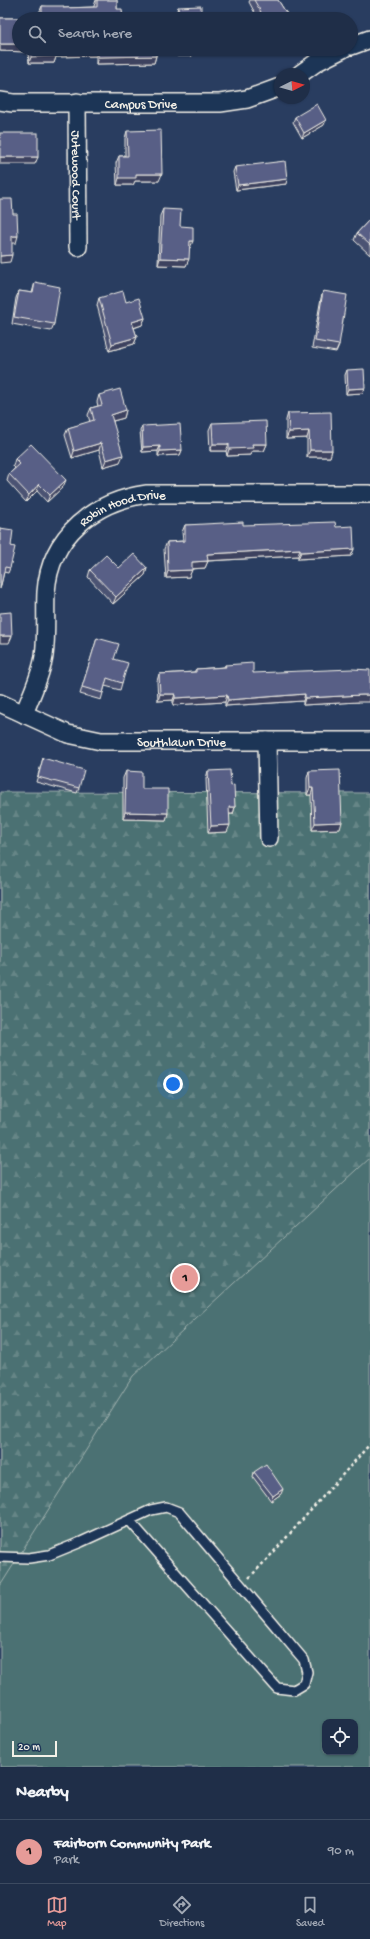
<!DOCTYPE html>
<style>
body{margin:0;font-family:"Gochi Hand",sans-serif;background:#2c3a52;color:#f1f3f6}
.controls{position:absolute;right:12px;bottom:12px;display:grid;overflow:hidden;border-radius:8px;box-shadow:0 1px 3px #0004}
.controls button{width:36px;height:36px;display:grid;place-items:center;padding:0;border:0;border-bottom:1px solid #3c4a60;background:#1f2e48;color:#f1f3f6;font:20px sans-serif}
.compass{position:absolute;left:274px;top:68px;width:36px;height:36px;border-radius:50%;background:#1f2e48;box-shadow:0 1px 3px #0004;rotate:85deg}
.scale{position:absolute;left:12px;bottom:10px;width:45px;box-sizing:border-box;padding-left:4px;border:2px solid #f4f1e8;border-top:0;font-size:11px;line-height:14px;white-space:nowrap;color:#f4f1e8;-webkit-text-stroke:3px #1d3557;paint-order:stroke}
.you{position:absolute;left:173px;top:1084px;width:14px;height:14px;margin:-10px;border:3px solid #fff;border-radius:50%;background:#1a73e8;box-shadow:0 0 0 6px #1a73e833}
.badge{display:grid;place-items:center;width:26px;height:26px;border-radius:50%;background:#e69b98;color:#111;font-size:13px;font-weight:700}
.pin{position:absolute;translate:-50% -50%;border:2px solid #fff;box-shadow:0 1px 4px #0006}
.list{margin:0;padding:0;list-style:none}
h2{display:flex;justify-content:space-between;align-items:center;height:52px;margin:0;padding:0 16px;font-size:17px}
h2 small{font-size:13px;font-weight:400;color:#a1a8b4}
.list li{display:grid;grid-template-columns:26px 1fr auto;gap:12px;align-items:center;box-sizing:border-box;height:64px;padding:0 16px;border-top:1px solid #3c4a60}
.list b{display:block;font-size:15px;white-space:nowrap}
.list p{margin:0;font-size:13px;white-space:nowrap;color:#a1a8b4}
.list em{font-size:13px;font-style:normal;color:#a1a8b4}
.icon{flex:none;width:22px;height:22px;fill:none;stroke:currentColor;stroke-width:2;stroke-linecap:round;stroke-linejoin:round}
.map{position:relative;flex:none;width:370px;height:1767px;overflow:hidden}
.search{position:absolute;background:#1f2e48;box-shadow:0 1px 3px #0004;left:12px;right:12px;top:12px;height:44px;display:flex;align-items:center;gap:10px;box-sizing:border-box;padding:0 14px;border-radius:22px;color:#a1a8b4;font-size:15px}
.sheet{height:116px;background:#1f2e48}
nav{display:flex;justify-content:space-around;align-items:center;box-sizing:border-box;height:56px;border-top:1px solid #3c4a60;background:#1f2e48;font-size:11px;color:#a1a8b4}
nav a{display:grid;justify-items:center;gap:2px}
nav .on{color:#e69b98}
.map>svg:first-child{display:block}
.green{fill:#4c7173;stroke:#a0b1ae;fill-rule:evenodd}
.forest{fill:url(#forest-firs);stroke:#a0b1ae}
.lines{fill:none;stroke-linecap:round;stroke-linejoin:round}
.lane-casing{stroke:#f4f1e8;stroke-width:12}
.street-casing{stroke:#f4f1e8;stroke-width:20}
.path{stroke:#f4f1e8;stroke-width:2.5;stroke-dasharray:3 3;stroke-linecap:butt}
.lane{stroke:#1d3557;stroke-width:9}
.street{stroke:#1d3557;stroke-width:17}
.wall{fill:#4c5273;stroke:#f4f1e8}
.shaded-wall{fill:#3e425e;stroke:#f4f1e8}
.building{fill:#585f86;stroke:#f4f1e8}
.labels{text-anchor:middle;stroke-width:3;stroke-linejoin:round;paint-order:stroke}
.street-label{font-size:13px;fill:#f4f1e8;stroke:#1d3557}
</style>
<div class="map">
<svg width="370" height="1767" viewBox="0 0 370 1767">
<defs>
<pattern id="forest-firs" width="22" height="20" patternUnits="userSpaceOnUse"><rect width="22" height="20" fill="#4c7173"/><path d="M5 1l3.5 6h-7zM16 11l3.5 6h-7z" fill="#668687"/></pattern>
</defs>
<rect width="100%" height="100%" fill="#293d60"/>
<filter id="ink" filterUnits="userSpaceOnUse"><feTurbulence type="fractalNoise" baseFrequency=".025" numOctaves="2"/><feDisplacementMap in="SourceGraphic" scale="8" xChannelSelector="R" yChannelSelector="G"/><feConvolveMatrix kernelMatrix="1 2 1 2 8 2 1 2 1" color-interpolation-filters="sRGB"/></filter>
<g filter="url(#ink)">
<path class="green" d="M0,817L370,834V1767H0ZM325,1722H355V1752H325Z"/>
<path class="forest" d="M0,792L370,793V1158L133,1376L0,1586Z"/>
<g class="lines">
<defs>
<path id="lane" d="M0,1557L29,1558L49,1555L81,1542L151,1510L166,1507L179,1512L304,1660L307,1672L304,1684L294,1690L277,1688L129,1520"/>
<g id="street">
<path d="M351,46L370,39"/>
<path d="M300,74L317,62L343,49"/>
<path id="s1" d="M0,101L13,103H220L247,99L280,87"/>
<path id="s2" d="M77,102L78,247"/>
<path id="s3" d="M0,703L68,734L101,741H370"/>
<path id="s4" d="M24,714C31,695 41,676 44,656C47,634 45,613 46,592C50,535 95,501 147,494H370"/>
<path d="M267,741L269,838"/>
</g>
</defs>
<use href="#lane" class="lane-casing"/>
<use href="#street" class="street-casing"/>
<path class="path" d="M249,1578L270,1556L370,1444"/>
<use href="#lane" class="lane"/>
<use href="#street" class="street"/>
</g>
<g class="wall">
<path d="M96,0H117V9L123,19H39V13L42,6L63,8L94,7V6Z"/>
<path d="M250,0H278L290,19L256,15L249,2Z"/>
<path d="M178,7L201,19H176V14Z"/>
<path d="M0,18H18V33H19V49H156V56L154,63L96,64V56L56,57L54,63H29L28,52L0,51Z"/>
<path d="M176,49H214V50H194L192,56H177Z"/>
<path d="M295,117L324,125L302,138L293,122Z"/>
<path d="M127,131L159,181H135L133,185H117L116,163L119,156H125V138Z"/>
<path d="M235,167L286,184L236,190L233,172Z"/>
<path d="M163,209L180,226L190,248H189L186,266L158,265L160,216Z"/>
<path d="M370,219V255L354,240L357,233Z"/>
<path d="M35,282L54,324L51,331L12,324L16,298L19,291L32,293Z"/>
<path d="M323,291L339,345L336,352L312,348L321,298Z"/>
<path d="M99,298L126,302L145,318L142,325L134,328L137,337L134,344L109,351L97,305Z"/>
<path d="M347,370L363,393L346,394L345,375Z"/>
<path d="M99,395L126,410L124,418L113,421L120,462L103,467L99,450L72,458L65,435L68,428L90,422L88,415L91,408L98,406L97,402Z"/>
<path d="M288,413L332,450L330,457H307V438L286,439V420Z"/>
<path d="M212,423L267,444L264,451H252L250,455L227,456L226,451H210L209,430Z"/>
<path d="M142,426L182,450L180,455L158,456V451L142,452L140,431Z"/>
<path d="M15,459L63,487L47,502L37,491L26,502L7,481L9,474L15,468L13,466Z"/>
<path d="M185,525L336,527L354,549L351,556L298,559V556L208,561L205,568L192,569L189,577L166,578L164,549L167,542L183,541L182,532Z"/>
<path d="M0,528L11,546L10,568L8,573L4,572L0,589Z"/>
<path d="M119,568H147L145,575L113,604L88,577L90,570Z"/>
<path d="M97,638L114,659L122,683L120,690L105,686L101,700L80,694Z"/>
<path d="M225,665L253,673L359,702L303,705V701L225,706V702L173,705V700L158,701L157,681L159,674L194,672L196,669L224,667Z"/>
<path d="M43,758L79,788L77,793L36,782Z"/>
<path d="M126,771L142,789L168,813L166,820L123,819V778Z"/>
<path d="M208,771L231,786L235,807L233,814H229L227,832L208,833L206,778Z"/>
<path d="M309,771L340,829L312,830L311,795H307V778Z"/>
<path d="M254,1472L281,1494L271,1501L253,1477Z"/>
</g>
<g class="shaded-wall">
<path d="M0,44H19V49H29L28,52L0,51Z"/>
<path d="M98,49L96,56L56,57L54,63H29L31,57L56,50Z"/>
<path d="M179,49H214V50H194L192,56H177Z"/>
<path d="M156,56L154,63L96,64L98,57Z"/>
<path d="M326,120L324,125L302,138L304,133Z"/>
<path d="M0,157H38L35,164H0Z"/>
<path d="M136,174H162L159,181H135L133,185H117L119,178Z"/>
<path d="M287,179L286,184L236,190L238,185Z"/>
<path d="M12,236H18L16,243H9Z"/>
<path d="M190,241H193L190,248H187Z"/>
<path d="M12,255L10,262L0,263V256Z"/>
<path d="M160,258L189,259L186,266L158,265Z"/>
<path d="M145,318L142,325L130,329L132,322Z"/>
<path d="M137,337L134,344L109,351L112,344Z"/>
<path d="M365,388L363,393L346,394L348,389Z"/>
<path d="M126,410L124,418L109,422L111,415Z"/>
<path d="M309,431L307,438L286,439L289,432Z"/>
<path d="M101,443L99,450L72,458L74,451Z"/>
<path d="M213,444H229L226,451H210Z"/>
<path d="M252,444H267L264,451H252L250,455L227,456L229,449Z"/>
<path d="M160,446L158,451L142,452L143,447Z"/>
<path d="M182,450L180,455L158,456L160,451Z"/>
<path d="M310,450H332L330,457H307Z"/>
<path d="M123,455L120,462L103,467L106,460Z"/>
<path d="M66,480L63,487L47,502L50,495Z"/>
<path d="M39,484L37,491L26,502L29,495Z"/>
<path d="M300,549L298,556L205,561L207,554Z"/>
<path d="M354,549L351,556L298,559L301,552Z"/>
<path d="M208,561L205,568L189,569L192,562Z"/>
<path d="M147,568L145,575L113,604L116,597Z"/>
<path d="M192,570L189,577L166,578L168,571Z"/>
<path d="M0,636H12L9,643H0Z"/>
<path d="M160,694H175L173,700L158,701Z"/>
<path d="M305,694L303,701L225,706L228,700Z"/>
<path d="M227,695L225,702L173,705L175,698Z"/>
<path d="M362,695H370V702H359L303,705L305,698Z"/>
<path d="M310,788H313L311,795H307Z"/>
<path d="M229,807H235L233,814H226Z"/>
<path d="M125,812L168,813L166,820L123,819Z"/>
<path d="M342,822L340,829L312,830L315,823Z"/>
<path d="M230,825L227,832L208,833L211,826Z"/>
<path d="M283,1489L281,1494L271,1501L273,1496Z"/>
</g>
<g class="building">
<path d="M97,0H117V9H122L123,19H42V6H63V8L97,7Z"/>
<path d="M254,0H278L290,19H249L261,12Z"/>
<path d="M201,6V19H179L178,7Z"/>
<path d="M0,18H18V33H19V44H0Z"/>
<path d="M31,49H156V56L98,57V49L56,50V56L31,57Z"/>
<path d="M317,104L326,120L304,133L295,117Z"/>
<path d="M161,130L162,174H136V178H119V156H128L127,131Z"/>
<rect x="0" y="133" width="38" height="24"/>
<path d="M285,161L287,179L238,185L235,167Z"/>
<path d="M0,199H12L13,214H17L18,236H12V255L0,256Z"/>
<path d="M163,209L181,210L180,226L193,227V241H190L189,259L160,258Z"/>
<path d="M370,219V245L357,233Z"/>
<path d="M35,282L60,287L54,324L14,317L19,291L33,293Z"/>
<path d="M123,291L126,302L139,298L145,318L132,322L137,337L112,344L99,298Z"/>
<path d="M323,291L347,295L339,345L315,341Z"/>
<path d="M364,369L365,388L348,389L347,370Z"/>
<path d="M120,389L126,410L111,415L123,455L106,460L101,443L74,451L68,428L94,420L91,408L102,405L99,395Z"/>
<path d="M331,412L332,450H310L309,431L289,432L288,413Z"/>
<path d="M266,421L267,444H252L253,448L229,449V444H213L212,423Z"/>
<path d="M180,424L182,450L160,451V446L143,447L142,426Z"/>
<path d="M31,444L66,480L50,495L39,484L29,495L9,474L20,464L15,459Z"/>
<path d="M243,522V525L335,522L336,527L353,526L354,549L301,552L300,549L207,554L208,561L192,562V570L168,571L167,542L185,541V525Z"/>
<path d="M0,528L13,530L11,546L15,547L10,568L5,567L1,585L0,584Z"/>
<path d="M134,554L147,568L116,597L90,570L106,555L119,568Z"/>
<path d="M11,612L12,636H0V613Z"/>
<path d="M97,638L119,644L114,659L128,663L122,683L107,678L103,693L82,687Z"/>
<path d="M253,663V673L352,669L370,670V695H362L305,698V694L228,700L227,695L175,698V694H160L159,674L196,672V669L226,667L225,665Z"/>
<path d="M43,758L84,770L79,788L38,777Z"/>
<path d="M230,770L231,786L234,785L235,807H229L230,825L211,826L208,771Z"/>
<path d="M340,770L342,822L315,823L313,788H310L309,771Z"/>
<path d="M126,771L142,772V789H168V813L125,812Z"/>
<path d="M266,1464L283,1489L273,1496L254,1472Z"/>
</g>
</g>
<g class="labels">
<g class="street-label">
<text dy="5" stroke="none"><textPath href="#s1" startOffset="141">Campus Drive</textPath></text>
<text dy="5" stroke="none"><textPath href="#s2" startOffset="73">Jutewood Court</textPath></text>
<text dy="5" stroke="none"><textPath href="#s4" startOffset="251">Robin Hood Drive</textPath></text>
<text dy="5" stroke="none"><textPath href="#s3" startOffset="189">Southlawn Drive</textPath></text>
</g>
</g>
</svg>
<div class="controls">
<button><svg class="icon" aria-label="locate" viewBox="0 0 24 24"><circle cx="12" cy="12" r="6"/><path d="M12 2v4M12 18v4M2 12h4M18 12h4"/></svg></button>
</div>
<svg class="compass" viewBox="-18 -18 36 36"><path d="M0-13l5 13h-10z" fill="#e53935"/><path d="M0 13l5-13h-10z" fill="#a1a8b4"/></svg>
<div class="scale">20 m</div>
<div class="you"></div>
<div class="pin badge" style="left:185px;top:1278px">1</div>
<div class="search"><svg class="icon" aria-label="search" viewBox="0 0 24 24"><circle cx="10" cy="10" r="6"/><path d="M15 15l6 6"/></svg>Search here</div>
</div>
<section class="sheet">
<h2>Nearby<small></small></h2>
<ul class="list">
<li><span class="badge">1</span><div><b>Fairborn Community Park</b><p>Park</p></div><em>90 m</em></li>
</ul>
</section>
<nav>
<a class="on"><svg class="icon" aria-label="map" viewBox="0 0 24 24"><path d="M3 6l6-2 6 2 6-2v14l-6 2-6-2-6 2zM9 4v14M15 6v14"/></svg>Map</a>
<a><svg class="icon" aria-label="directions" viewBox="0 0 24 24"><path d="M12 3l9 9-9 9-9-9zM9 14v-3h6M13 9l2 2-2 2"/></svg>Directions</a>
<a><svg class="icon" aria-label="saved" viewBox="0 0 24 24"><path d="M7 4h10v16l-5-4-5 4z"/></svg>Saved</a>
</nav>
